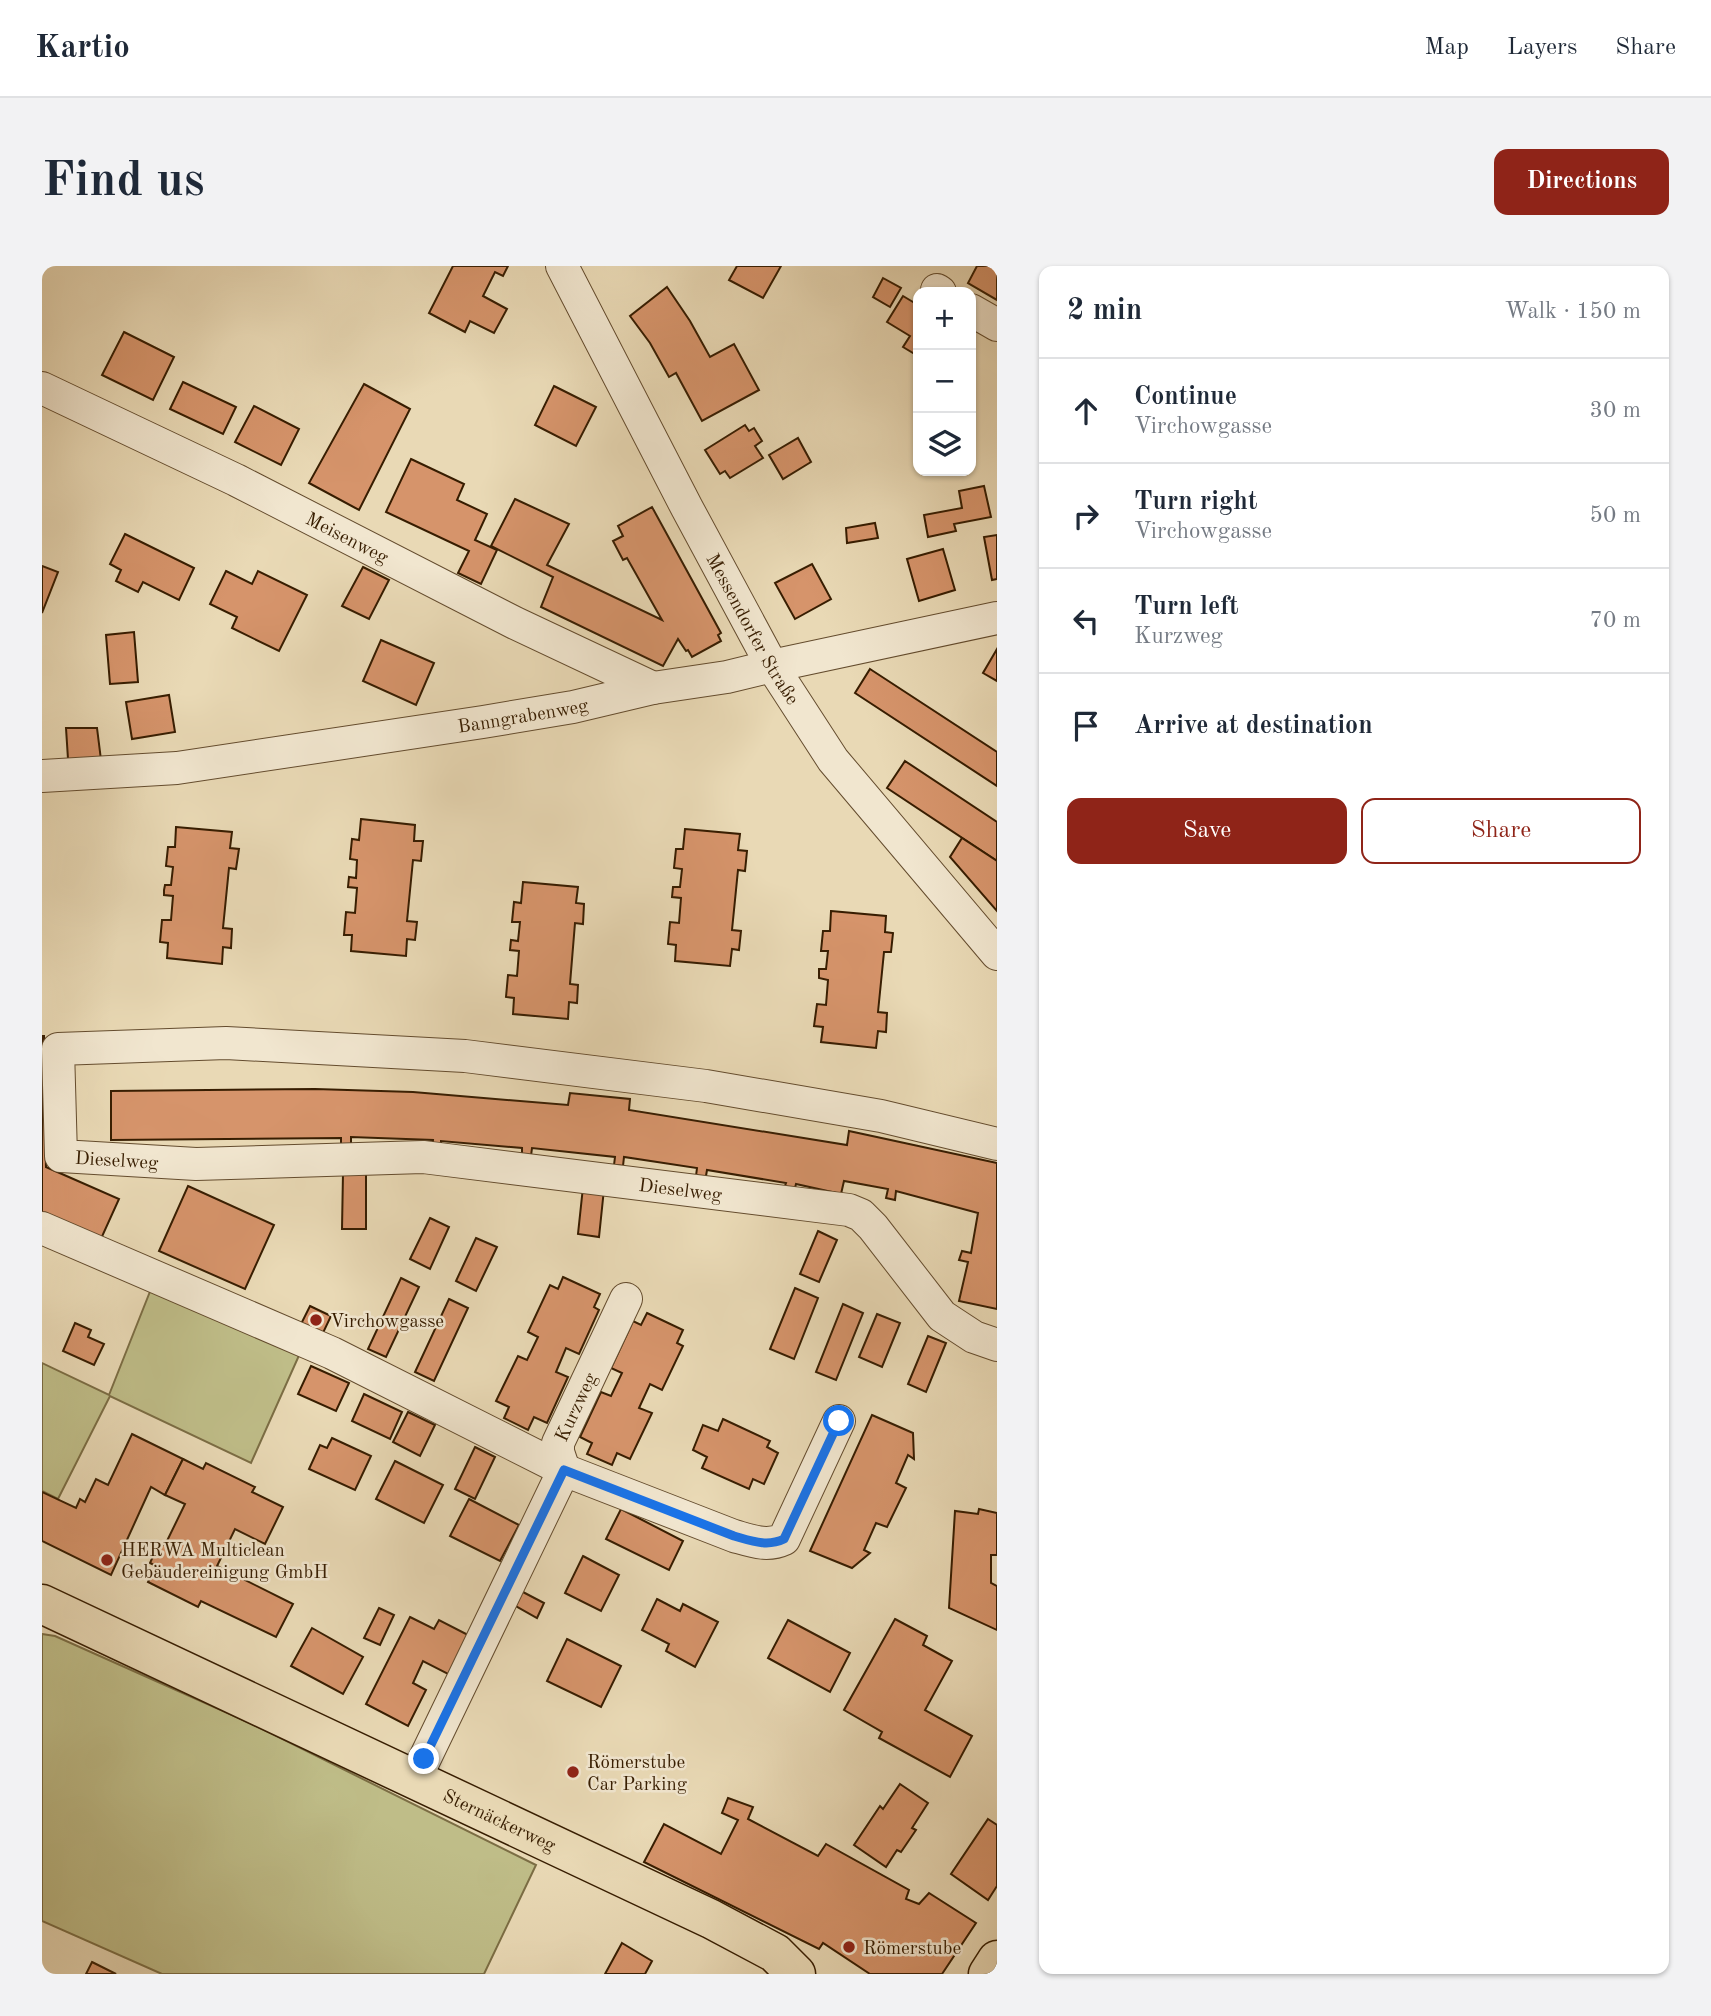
<!DOCTYPE html>
<meta charset="utf-8">
<style>
body{margin:0;font-family:"Old Standard TT",serif;background:#f2f2f3;color:#1f2937}
.controls{position:absolute;right:21px;top:21px;display:grid;overflow:hidden;border-radius:14px;box-shadow:0 2px 5px #0004}
.controls button{width:63px;height:63px;display:grid;place-items:center;padding:0;border:0;border-bottom:2px solid #e0e1e3;background:#fff;color:#1f2937;font:35px sans-serif}
.stop{position:absolute;width:21px;height:21px;margin:-16px;border:5px solid #1a73e8;border-radius:50%;background:#fff}
.stop.end{background:#1a73e8;border-color:#fff;box-shadow:0 2px 7px #0008}
.list{margin:0;padding:0;list-style:none}
h2{display:flex;justify-content:space-between;align-items:center;height:91px;margin:0;padding:0 28px;font-size:30px}
h2 small{font-size:23px;font-weight:400;color:#747a83}
.list li{display:grid;grid-template-columns:46px 1fr auto;gap:21px;align-items:center;box-sizing:border-box;height:105px;padding:0 28px;border-top:2px solid #e0e1e3}
.list b{display:block;font-size:26px;white-space:nowrap}
.list p{margin:0;font-size:23px;white-space:nowrap;color:#747a83}
.list em{font-size:23px;font-style:normal;color:#747a83}
.actions{display:flex;gap:14px;padding:21px 28px}
.actions a{flex:1;padding:16px 0;border:2px solid #8f2418;border-radius:14px;text-align:center;font-size:24px;color:#8f2418}
.actions .main{background:#8f2418;color:#fff}
.icon{flex:none;width:38px;height:38px;fill:none;stroke:currentColor;stroke-width:2;stroke-linecap:round;stroke-linejoin:round}
.map{position:relative;flex:none;width:955px;height:1708px;overflow:hidden;border-radius:14px}
header{display:flex;align-items:center;gap:42px;box-sizing:border-box;height:98px;padding:0 35px;background:#fff;border-bottom:2px solid #e0e1e3}
header strong{font-size:33px}
nav{display:flex;gap:38px;margin-inline-start:auto;font-size:24px}
.intro{display:flex;align-items:center;justify-content:space-between;box-sizing:border-box;height:168px;padding:0 42px}
h1{margin:0;font-size:49px}
.button{padding:18px 32px;border-radius:14px;background:#8f2418;color:#fff;font-size:24px;font-weight:700}
main{display:flex;gap:42px;padding:0 42px}
aside{flex:1;background:#fff;border-radius:14px;box-shadow:0 2px 5px #0004}
.map>svg:first-child{display:block}
.green{fill:#bfbd88;stroke:#7b6d44;stroke-width:2}
.building{fill:#d6946b;stroke:#371d01;stroke-width:2}
.lines{fill:none;stroke-linecap:round;stroke-linejoin:round}
.minor-casing{stroke:#644c2e;stroke-width:34}
.major-casing{stroke:#371d01;stroke-width:41}
.minor{stroke:#f1e6cf;stroke-width:32}
.major{stroke:#e9d9b5;stroke-width:38}
.route{stroke:#1a73e8;stroke-width:9}
.poi-dot{fill:#8f2418;stroke:#f1e6cf;stroke-width:2.5}
.labels{text-anchor:middle;stroke-width:5;stroke-linejoin:round;paint-order:stroke}
.street-label{font-size:19px;fill:#371d01;stroke:#f1e6cf}
.poi-label{font-size:19px;fill:#371d01;stroke:#f1e6cf;text-anchor:start}
</style>
<header>
<strong>Kartio</strong>
<nav><a>Map</a><a>Layers</a><a>Share</a></nav>
</header>
<div class="intro"><h1>Find us</h1><a class="button">Directions</a></div>
<main>
<div class="map">
<svg width="955" height="1708" viewBox="0 0 955 1708">
<rect width="100%" height="100%" fill="#e9d9b5"/>
<filter id="stains"><feTurbulence type="fractalNoise" baseFrequency=".00286" numOctaves="4"/><feColorMatrix values="0 0 0 0 .2 0 0 0 0 .09 0 0 0 0 .02 0 0 0 .5 -.17"/></filter>
<radialGradient id="worn" r=".72"><stop offset=".6" stop-color="#630" stop-opacity="0"/><stop offset="1" stop-color="#630" stop-opacity=".3"/></radialGradient>
<g class="green">
<path d="M111,1018L259,1085L209,1197L68,1130L16,1233L0,1225V1097L67,1129Z"/>
<path d="M0,1368L13,1370L208,1457L494,1599L442,1708H120L0,1655Z"/>
</g>
<g class="building">
<path d="M411,0H466L461,10L453,6L441,30L465,43L452,67L428,55L423,66L387,47Z"/>
<path d="M695,0H739L721,32L687,14Z"/>
<path d="M935,0H955V34L926,17Z"/>
<path d="M841,12L859,22L848,41L831,31Z"/>
<path d="M625,21L648,55L668,91L692,78L717,124L660,155L634,107L627,111L608,77L588,50Z"/>
<path d="M861,30L876,39V90L861,81L868,70L845,56Z"/>
<path d="M82,66L132,91L111,134L60,109Z"/>
<path d="M141,116L194,141L181,168L128,143Z"/>
<path d="M322,118L368,143L317,244L267,217Z"/>
<path d="M512,120L554,141L534,180L493,159Z"/>
<path d="M212,140L257,163L239,199L193,176Z"/>
<path d="M703,159L707,165L712,162L720,175L713,180L721,192L688,212L683,205L678,208L663,184Z"/>
<path d="M756,172L769,196L741,213L727,189Z"/>
<path d="M369,193L422,218L415,234L445,248L433,274L455,284L439,318L416,307L427,285L344,246Z"/>
<path d="M942,220L949,251L912,258L914,265L886,271L882,249L920,242L917,225Z"/>
<path d="M473,233L527,258L505,299L620,354L585,292L581,294L571,275L581,270L576,260L610,241L679,367L676,369L679,375L650,391L646,384L644,385L636,373L621,400L499,341L511,311L449,280Z"/>
<path d="M833,257L836,272L805,277L804,262Z"/>
<path d="M83,268L152,302L137,334L101,316L96,326L74,315L79,304L68,298Z"/>
<path d="M955,269V313L950,314L942,271Z"/>
<path d="M901,283L913,324L877,335L865,293Z"/>
<path d="M770,298L789,333L753,353L733,317Z"/>
<path d="M0,300L16,306L0,347Z"/>
<path d="M321,301L347,314L327,353L300,340Z"/>
<path d="M184,305L210,318L216,305L265,329L237,385L190,362L195,351L168,338Z"/>
<path d="M92,366L96,416L68,418L64,369Z"/>
<path d="M339,374L392,397L374,439L321,415Z"/>
<path d="M955,383V415L941,407Z"/>
<path d="M828,403L955,486V520L813,427Z"/>
<path d="M127,429L133,466L90,473L84,436Z"/>
<path d="M24,462H55L59,494L26,493Z"/>
<path d="M863,495L955,556V595L845,522Z"/>
<path d="M319,553L373,559L372,575H381L379,595L371,594L365,655L375,656L373,674L365,673L364,690L309,685L310,669H302L304,646L313,647L315,622L306,621L307,611L314,612L315,594L308,593L310,573L317,574Z"/>
<path d="M134,561L190,566L188,582L197,583L194,603L187,602L181,662L190,663L189,682L181,681L180,698L125,692L126,677L118,676L120,654H129L131,630L122,629V624L123,619H129L131,601L124,600L126,581H133Z"/>
<path d="M643,563L698,568L696,584L705,585L703,605L696,604L690,664L699,665L697,684L690,683L688,700L633,695L634,679L626,678L628,656L637,657L639,632L630,631L631,621H638L640,603L632,602L634,583H641Z"/>
<path d="M920,572L955,595V645L908,591Z"/>
<path d="M481,616L536,621L534,637L542,638L541,658L533,657L528,718L536,719L535,737L527,736L526,753L471,748L472,732L464,731L466,709L475,710L477,685L468,684L469,674L476,675L478,656H470L472,636L479,637Z"/>
<path d="M789,645L844,650L843,666L851,667L849,686H842L836,746L845,747L844,766L836,765L834,782L779,776L781,761L772,760L775,738L784,739L786,714L777,712V703H784L786,685H779L781,665H788Z"/>
<path d="M0,770H2L4,901L77,933L58,975L0,948Z"/>
<path d="M273,823L371,826L526,839L528,827L588,833L587,844L805,879L807,865L955,897V1043L917,1035L926,996L917,994L920,985L929,987L936,947L854,925L853,934L844,932L846,923L802,915L799,928L754,918L752,926L741,925L744,917L665,904L664,910H654L655,902L582,891L581,900L572,899L573,891L490,882L489,890H480V882L399,875V885L390,883L391,874L309,871V880L299,881V872L69,874V825Z"/>
<path d="M301,907H324V963H300Z"/>
<path d="M146,920L232,959L203,1023L117,985Z"/>
<path d="M541,921L562,923L557,971L536,968Z"/>
<path d="M388,952L407,961L388,1003L368,993Z"/>
<path d="M776,965L795,974L777,1016L758,1008Z"/>
<path d="M434,972L455,981L434,1025L414,1015Z"/>
<path d="M521,1011L558,1028L552,1041L557,1044L537,1088L524,1082L514,1106L526,1111L505,1157L492,1151L486,1164L462,1152L467,1141L454,1135L476,1090L485,1094L496,1071L486,1066L508,1019L516,1023Z"/>
<path d="M359,1012L377,1021L344,1091L326,1083Z"/>
<path d="M753,1022L776,1032L752,1093L728,1083Z"/>
<path d="M407,1033L426,1042L392,1115L373,1106Z"/>
<path d="M801,1038L821,1047L794,1114L774,1106Z"/>
<path d="M268,1040L289,1050L280,1069L259,1058Z"/>
<path d="M605,1047L641,1064L635,1077L641,1080L620,1124L608,1118L597,1142L610,1147L588,1193L575,1187L570,1199L545,1188L550,1177L538,1171L559,1126L569,1130L580,1107L569,1102L591,1055L599,1059Z"/>
<path d="M835,1048L858,1057L840,1101L817,1091Z"/>
<path d="M33,1057L49,1064L46,1071L62,1078L52,1099L21,1085Z"/>
<path d="M886,1070L904,1077L884,1126L866,1118Z"/>
<path d="M269,1100L307,1117L294,1145L256,1128Z"/>
<path d="M322,1128L360,1146L348,1173L310,1155Z"/>
<path d="M366,1146L393,1159L378,1190L351,1176Z"/>
<path d="M830,1149L871,1167L872,1193L866,1189L854,1217L864,1222L845,1261L834,1257L822,1284L828,1287L810,1302L768,1285Z"/>
<path d="M681,1153L728,1175L725,1181L736,1187L722,1218L711,1213L707,1223L660,1202L665,1191L651,1184L661,1159L676,1165Z"/>
<path d="M90,1168L141,1193L123,1229L109,1221L69,1309L0,1275V1226L34,1242L38,1233L43,1236L54,1213L66,1219Z"/>
<path d="M290,1172L329,1190L313,1224L267,1203L278,1179L285,1182Z"/>
<path d="M433,1181L453,1191L433,1233L413,1223Z"/>
<path d="M141,1193L161,1203L164,1197L213,1221L210,1226L241,1241L223,1278L193,1263L175,1300L251,1338L234,1371L159,1335L156,1341L106,1316L114,1300L108,1297L117,1277L123,1279L143,1238L123,1229Z"/>
<path d="M353,1195L401,1219L382,1257L334,1233Z"/>
<path d="M427,1233L477,1259L458,1295L408,1270Z"/>
<path d="M579,1243L641,1275L627,1304L564,1273Z"/>
<path d="M937,1243L955,1247V1289H949V1317L955,1320V1364L907,1342L913,1245L936,1248Z"/>
<path d="M541,1290L577,1309L559,1345L523,1327Z"/>
<path d="M479,1325L502,1337L495,1352L472,1339Z"/>
<path d="M615,1333L638,1345L641,1338L676,1356L653,1401L624,1385L627,1378L600,1364Z"/>
<path d="M337,1342L352,1349L338,1379L322,1372Z"/>
<path d="M368,1351L392,1363L397,1354L428,1370L408,1409L381,1395L371,1417L384,1424L366,1460L324,1438Z"/>
<path d="M853,1353L885,1370L881,1379L910,1395L883,1444L930,1470L908,1511L837,1472L840,1466L802,1444Z"/>
<path d="M746,1354L808,1387L788,1426L726,1392Z"/>
<path d="M270,1362L321,1391L301,1428L249,1400Z"/>
<path d="M525,1373L579,1400L559,1441L505,1415Z"/>
<path d="M858,1518L886,1537L870,1562L874,1564L859,1586L855,1584L844,1601L812,1579L838,1540L841,1543Z"/>
<path d="M686,1532L711,1541L706,1553L776,1590L784,1578L867,1624L864,1633L877,1638L887,1627L934,1657L900,1708H828L781,1677L777,1683L602,1596L622,1558L679,1588L696,1554L680,1547Z"/>
<path d="M946,1553L955,1559V1620L946,1634L909,1608Z"/>
<path d="M580,1677L610,1695L603,1708H563Z"/>
<path d="M50,1696L74,1708H44Z"/>
</g>
<g class="lines">
<defs>
<g id="minor">
<path id="s1" d="M520,0L645,242L730,400L791,494L955,688"/>
<path d="M895,24L898,26"/>
<path d="M929,44L955,59"/>
<path id="s2" d="M0,122L194,214L473,357L611,422"/>
<path id="s3" d="M0,510L135,502L441,456L531,441L611,422L685,411L730,400L955,352"/>
<path id="s4" d="M955,878L839,850L664,820L423,790L184,777L16,783L19,890L154,898L381,891L807,944L819,949L831,961L900,1050L932,1071L955,1079"/>
<path d="M0,962L290,1087L522,1204L692,1270C710,1275 725,1281 742,1273L797,1155"/>
<path id="s5" d="M373,1513L522,1204L516,1186V1177L584,1033"/>
</g>
<g id="major">
<path id="s6" d="M0,1338L669,1653L733,1687L754,1708"/>
<path d="M946,1708L955,1694"/>
</g>
</defs>
<use href="#minor" class="minor-casing"/>
<use href="#major" class="major-casing"/>
<use href="#minor" class="minor"/>
<use href="#major" class="major"/>
</g>
<g class="lines">
<path class="route" d="M382,1493L522,1204L692,1270C710,1275 725,1281 742,1273L797,1155"/>
</g>
<g class="poi-dot">
<circle cx="274" cy="1054" r="7"/>
<circle cx="65" cy="1294" r="7"/>
<circle cx="531" cy="1506" r="7"/>
<circle cx="807" cy="1681" r="7"/>
</g>
<g class="labels">
<g class="street-label">
<text dy="7" stroke="none"><textPath href="#s2" startOffset="340">Meisenweg</textPath></text>
<text dy="7" stroke="none"><textPath href="#s1" startOffset="410">Messendorfer Straße</textPath></text>
<text dy="7" stroke="none"><textPath href="#s3" startOffset="485">Banngrabenweg</textPath></text>
<text dy="7" stroke="none"><textPath href="#s4" startOffset="1110">Dieselweg</textPath></text>
<text dy="7" stroke="none"><textPath href="#s4" startOffset="1676">Dieselweg</textPath></text>
<text dy="7" stroke="none"><textPath href="#s5" startOffset="411">Kurzweg</textPath></text>
<text dy="7" stroke="none"><textPath href="#s6" startOffset="506">Sternäckerweg</textPath></text>
</g>
<g class="poi-label">
<text x="288" y="1061">Virchowgasse</text>
<text x="79" y="1290">HERWA Multiclean<tspan x="79" dy="22">Gebäudereinigung GmbH</tspan></text>
<text x="545" y="1502">Römerstube<tspan x="545" dy="22">Car Parking</tspan></text>
<text x="821" y="1688">Römerstube</text>
</g>
</g>
<rect width="100%" height="100%" filter="url(#stains)"/>
<rect width="100%" height="100%" fill="url(#worn)"/>
</svg>
<div class="controls">
<button>+</button>
<button>−</button>
<button><svg class="icon" aria-label="layers" viewBox="0 0 24 24"><path d="M12 4l9 5-9 5-9-5zM3 14l9 5 9-5"/></svg></button>
</div>
<div class="stop" style="left:797px;top:1155px"></div>
<div class="stop end" style="left:382px;top:1493px"></div>
</div>
<aside>
<h2>2 min<small>Walk · 150 m</small></h2>
<ul class="list">
<li><svg class="icon" aria-label="ahead" viewBox="0 0 24 24"><path d="M12 20V5M6 11l6-6 6 6"/></svg><div><b>Continue</b><p>Virchowgasse</p></div><em>30 m</em></li>
<li><svg class="icon" aria-label="right" viewBox="0 0 24 24"><path d="M7 20v-9h11M14 6l5 5-5 5"/></svg><div><b>Turn right</b><p>Virchowgasse</p></div><em>50 m</em></li>
<li><svg class="icon" aria-label="left" viewBox="0 0 24 24"><path d="M17 20v-9H6M10 6l-5 5 5 5"/></svg><div><b>Turn left</b><p>Kurzweg</p></div><em>70 m</em></li>
<li><svg class="icon" aria-label="arrive" viewBox="0 0 24 24"><path d="M6 21V4h12l-3 4 3 4H6"/></svg><div><b>Arrive at destination</b></div></li>
</ul>
<div class="actions"><a class="main">Save</a><a>Share</a></div>
</aside>
</main>
